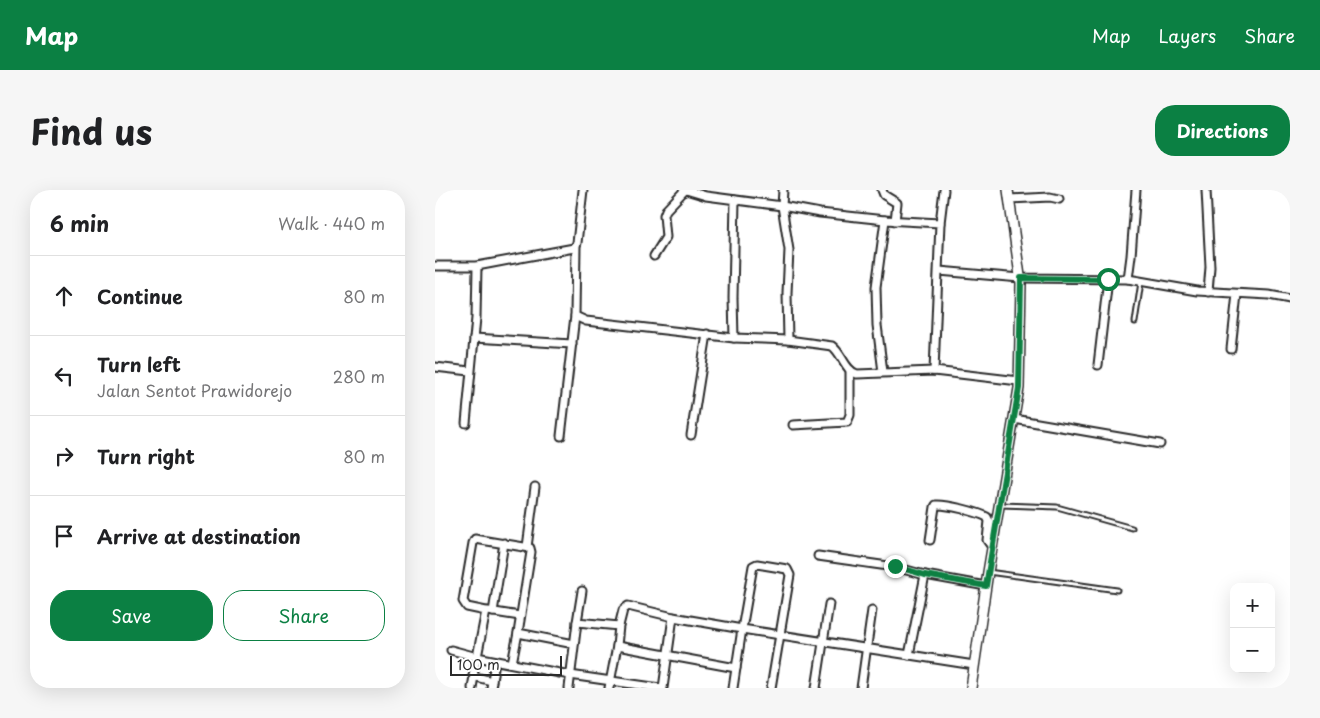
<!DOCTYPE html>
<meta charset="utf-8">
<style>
body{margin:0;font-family:"Playpen Sans",sans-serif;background:#f6f6f6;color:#202124}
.controls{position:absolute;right:15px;bottom:15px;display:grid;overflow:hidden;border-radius:10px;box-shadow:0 5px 20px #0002}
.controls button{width:45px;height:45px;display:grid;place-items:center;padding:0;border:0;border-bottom:1px solid #e0e0e0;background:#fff;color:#202124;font:25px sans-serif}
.scale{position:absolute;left:15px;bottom:12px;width:112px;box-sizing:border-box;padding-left:5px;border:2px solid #2b2b2b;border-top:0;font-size:14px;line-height:18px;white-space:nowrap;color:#2b2b2b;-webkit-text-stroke:4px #fff;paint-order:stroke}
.stop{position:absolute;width:15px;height:15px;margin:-11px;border:4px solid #0b8043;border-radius:50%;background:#fff}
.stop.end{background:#0b8043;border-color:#fff;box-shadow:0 1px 5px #0008}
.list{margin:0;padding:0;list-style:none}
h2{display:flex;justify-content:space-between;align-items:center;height:65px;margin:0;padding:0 20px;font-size:21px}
h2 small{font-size:16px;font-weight:400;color:#757577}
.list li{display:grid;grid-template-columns:32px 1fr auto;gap:15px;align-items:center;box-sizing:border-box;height:80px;padding:0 20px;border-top:1px solid #e0e0e0}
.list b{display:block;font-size:19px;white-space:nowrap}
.list p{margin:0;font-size:16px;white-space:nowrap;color:#757577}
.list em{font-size:16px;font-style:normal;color:#757577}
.actions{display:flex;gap:10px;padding:15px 20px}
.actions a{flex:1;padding:11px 0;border:1px solid #0b8043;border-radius:20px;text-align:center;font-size:18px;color:#0b8043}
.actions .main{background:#0b8043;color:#fff}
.icon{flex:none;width:28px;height:28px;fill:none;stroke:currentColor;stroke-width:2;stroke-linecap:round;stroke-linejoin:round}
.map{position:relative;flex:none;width:855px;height:498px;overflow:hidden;border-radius:20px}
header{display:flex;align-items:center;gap:30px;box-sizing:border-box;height:70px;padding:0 25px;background:#0b8043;color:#fff}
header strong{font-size:24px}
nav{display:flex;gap:28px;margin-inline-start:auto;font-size:18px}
.intro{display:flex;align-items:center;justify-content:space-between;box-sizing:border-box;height:120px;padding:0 30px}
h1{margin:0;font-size:35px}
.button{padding:12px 22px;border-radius:20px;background:#0b8043;color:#fff;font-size:18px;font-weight:700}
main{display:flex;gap:30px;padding:0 30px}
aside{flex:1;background:#fff;border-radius:20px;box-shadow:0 5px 20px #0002}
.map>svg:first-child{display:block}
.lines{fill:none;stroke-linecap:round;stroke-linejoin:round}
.lane-casing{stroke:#2b2b2b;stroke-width:7}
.street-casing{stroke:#2b2b2b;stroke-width:11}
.secondary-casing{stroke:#2b2b2b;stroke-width:12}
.lane{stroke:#fff;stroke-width:3}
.street{stroke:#fff;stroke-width:7}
.secondary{stroke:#fff;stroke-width:9}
.route{stroke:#0b8043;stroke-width:6}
</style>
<header>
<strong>Map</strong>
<nav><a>Map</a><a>Layers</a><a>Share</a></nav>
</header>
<div class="intro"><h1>Find us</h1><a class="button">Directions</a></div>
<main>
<aside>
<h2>6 min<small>Walk · 440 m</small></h2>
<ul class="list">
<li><svg class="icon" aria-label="ahead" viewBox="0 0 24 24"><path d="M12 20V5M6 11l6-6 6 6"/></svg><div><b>Continue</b></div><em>80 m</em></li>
<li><svg class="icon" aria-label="left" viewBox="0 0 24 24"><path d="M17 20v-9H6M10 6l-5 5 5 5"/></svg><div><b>Turn left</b><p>Jalan Sentot Prawidorejo</p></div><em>280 m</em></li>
<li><svg class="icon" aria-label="right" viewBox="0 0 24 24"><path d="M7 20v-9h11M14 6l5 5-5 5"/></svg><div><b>Turn right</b></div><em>80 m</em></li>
<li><svg class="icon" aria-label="arrive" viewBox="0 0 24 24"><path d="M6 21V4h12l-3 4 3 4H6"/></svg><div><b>Arrive at destination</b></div></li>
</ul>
<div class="actions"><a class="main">Save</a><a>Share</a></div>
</aside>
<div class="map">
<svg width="855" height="498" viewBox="0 0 855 498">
<rect width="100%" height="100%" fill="#fff"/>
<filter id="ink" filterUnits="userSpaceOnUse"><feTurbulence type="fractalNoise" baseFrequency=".02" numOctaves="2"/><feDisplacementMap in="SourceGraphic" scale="10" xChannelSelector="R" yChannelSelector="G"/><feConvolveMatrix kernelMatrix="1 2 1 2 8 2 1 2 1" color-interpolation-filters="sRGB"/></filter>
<g filter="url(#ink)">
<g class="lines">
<defs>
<g id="lane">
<path d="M700,132L706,92"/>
<path d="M565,315L622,317L697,338"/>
<path d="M553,382L682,400"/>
</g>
<g id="street">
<path d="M251,0L271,6L347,16L385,23L450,30L505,33L499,181"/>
<path d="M348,0L347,16L354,60L352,103L353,150"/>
<path d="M447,0L449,5L462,13L460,31"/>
<path d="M771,0L775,77L773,102"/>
<path d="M574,9L615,7L624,9"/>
<path d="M505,33L509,0"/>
<path d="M141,56L140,126L151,131L299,148L353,150L397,156C407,163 410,181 422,184L499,181L584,191"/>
<path d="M219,66L231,47L229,25L231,20L250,0"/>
<path d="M0,76H42L139,58L142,53L148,0"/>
<path d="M504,81L585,88L693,89L762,101L834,105L855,109"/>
<path d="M693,89L696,66L701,0"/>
<path d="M39,148L137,154"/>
<path d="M299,148L298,108L300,10"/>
<path d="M796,159L802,104"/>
<path d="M663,175L673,89"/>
<path d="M0,177L35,181"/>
<path d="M448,182L442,135L441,97L450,30"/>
<path d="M579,229L725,254"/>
<path d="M31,233L41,128L42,76"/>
<path d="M358,235L412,232L415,225V180"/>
<path d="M256,245L272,144"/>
<path d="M126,246L140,126"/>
<path d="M495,350L500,317L501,315C511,314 543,322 552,327L554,331L552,350L557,357"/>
<path d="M92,357L100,297"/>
<path d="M383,366L460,377L490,385L551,396"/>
<path d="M147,401L142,432L184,436L188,420L193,416L238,427L307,439L298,498"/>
<path d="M53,421L85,426"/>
<path d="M58,422L69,353"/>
<path d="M139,454L83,443L96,362L95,358L40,349L38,353L28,411L32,417L51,421L42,467L135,485L225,498"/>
<path d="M182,456L184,436"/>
<path d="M16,460L42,467L38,485L41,487L57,491"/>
<path d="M474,465L490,385"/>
<path d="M77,473L83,443"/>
<path d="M37,498L39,486"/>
<path d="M56,498L60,471"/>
<path d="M134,498L142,432"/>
<path d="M174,498L182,456L301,478"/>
<path d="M228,498L238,427"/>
<path d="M336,498L355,385L352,379L322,374L318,376L307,439L539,475"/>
<path d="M381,498L394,414"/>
<path d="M426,498L437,420"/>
</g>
<path id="secondary" d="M536,498L553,382L584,198L586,93L573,0"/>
</defs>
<use href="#lane" class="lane-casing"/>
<use href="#street" class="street-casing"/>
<use href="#secondary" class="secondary-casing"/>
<use href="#lane" class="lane"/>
<use href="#street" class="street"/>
<use href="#secondary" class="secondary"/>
</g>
</g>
<g class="lines" filter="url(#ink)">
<path class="route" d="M460,376L490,385L551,396L584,198L586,88L673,89"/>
</g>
</svg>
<div class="controls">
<button>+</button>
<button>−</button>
</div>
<div class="scale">100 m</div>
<div class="stop" style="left:673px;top:89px"></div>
<div class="stop end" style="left:460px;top:376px"></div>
</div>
</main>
